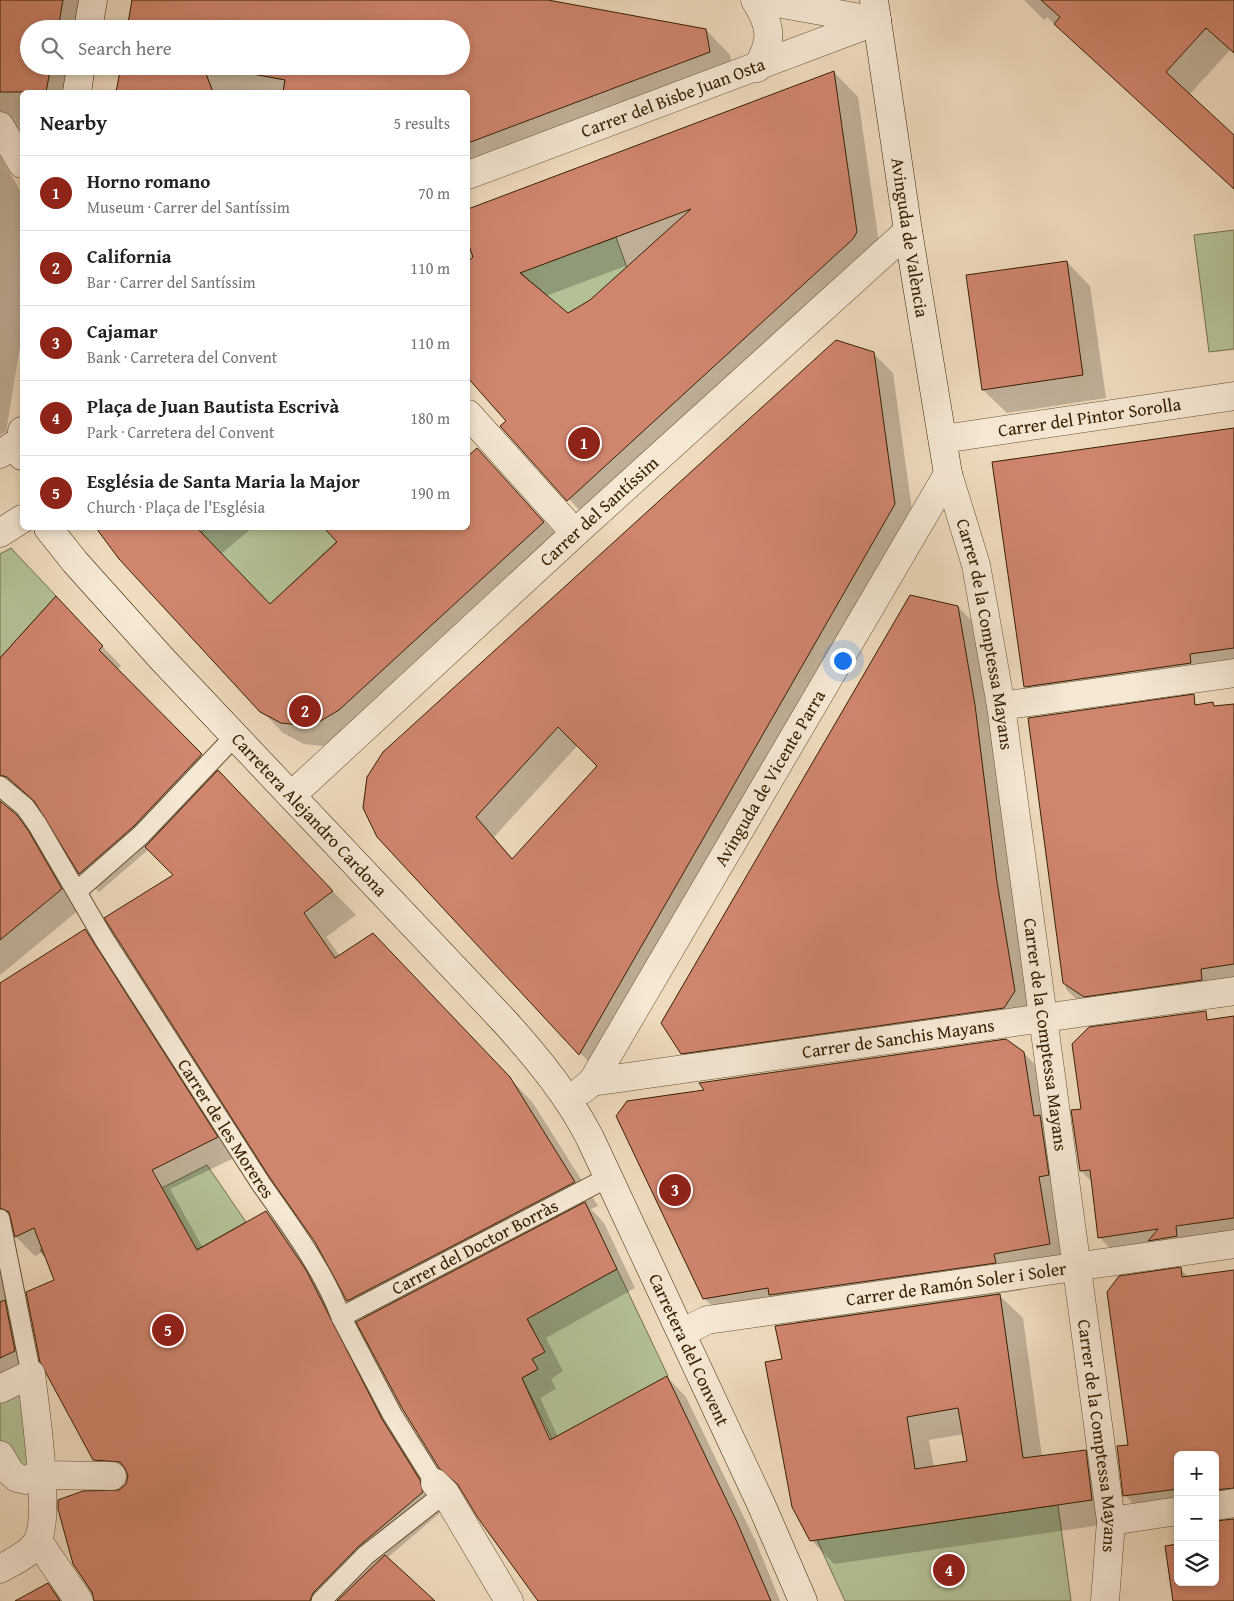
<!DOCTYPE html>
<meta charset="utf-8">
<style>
body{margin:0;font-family:"Gentium Book Plus",serif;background:#f2f2f2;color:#222}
.controls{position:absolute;right:15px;bottom:15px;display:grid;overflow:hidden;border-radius:8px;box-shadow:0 2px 8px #0003}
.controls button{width:45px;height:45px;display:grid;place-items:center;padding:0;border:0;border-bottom:1px solid #e0e0e0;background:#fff;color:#222;font:25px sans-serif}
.you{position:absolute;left:842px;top:660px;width:18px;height:18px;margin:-12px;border:4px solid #fff;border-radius:50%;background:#1a73e8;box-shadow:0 0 0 8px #1a73e833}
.badge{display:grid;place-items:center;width:32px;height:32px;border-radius:50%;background:#8f2418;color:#fff;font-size:16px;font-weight:700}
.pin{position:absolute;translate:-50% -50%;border:2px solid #fff;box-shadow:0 1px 5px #0006}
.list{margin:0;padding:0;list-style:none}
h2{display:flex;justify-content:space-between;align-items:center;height:65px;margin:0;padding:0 20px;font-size:21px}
h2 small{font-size:16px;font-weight:400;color:#767676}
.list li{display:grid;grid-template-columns:32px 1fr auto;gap:15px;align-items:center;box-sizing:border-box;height:75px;padding:0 20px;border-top:1px solid #e0e0e0}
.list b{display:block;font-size:19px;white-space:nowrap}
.list p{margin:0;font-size:16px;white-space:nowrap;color:#767676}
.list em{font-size:16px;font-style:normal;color:#767676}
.icon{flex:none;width:28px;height:28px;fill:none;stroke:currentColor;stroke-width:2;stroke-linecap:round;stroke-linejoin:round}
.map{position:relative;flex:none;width:1234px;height:1601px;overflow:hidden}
.search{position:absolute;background:#fff;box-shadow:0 2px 8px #0003;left:20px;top:20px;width:450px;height:55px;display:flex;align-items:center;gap:12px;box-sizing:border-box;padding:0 18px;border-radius:28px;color:#767676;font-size:19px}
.panel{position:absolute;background:#fff;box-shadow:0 2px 8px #0003;left:20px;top:90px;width:450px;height:440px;border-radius:8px}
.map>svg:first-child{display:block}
.green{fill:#b4c196;stroke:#74704b}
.shadow{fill:#0003;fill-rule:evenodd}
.building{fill:#d0856d;stroke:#352000;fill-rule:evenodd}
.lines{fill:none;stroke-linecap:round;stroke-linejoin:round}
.lane-casing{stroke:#644f30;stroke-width:21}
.street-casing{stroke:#644f30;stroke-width:29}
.secondary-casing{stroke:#352000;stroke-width:29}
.lane{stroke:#f5e8d5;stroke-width:19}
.street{stroke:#f5e8d5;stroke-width:28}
.secondary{stroke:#f5e8d5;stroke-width:28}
.labels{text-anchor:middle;stroke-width:4;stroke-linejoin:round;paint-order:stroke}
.street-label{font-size:18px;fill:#352000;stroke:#f5e8d5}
</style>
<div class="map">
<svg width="1234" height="1601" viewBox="0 0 1234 1601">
<rect width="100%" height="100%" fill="#efdbbe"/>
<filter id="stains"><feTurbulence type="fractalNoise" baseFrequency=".004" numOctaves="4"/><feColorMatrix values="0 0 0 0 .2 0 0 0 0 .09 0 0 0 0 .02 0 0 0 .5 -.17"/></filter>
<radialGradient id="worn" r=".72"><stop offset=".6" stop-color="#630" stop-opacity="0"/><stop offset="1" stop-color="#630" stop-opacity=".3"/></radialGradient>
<g class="green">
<path d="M585,211L598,244L616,237L630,276L571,317L523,275L517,263Z"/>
<path d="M1234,230V349L1209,352L1194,235Z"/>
<path d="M207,528H384L386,531L355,562L336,542L267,607L201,532Z"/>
<path d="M11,548L56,596L0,658V554Z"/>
<path d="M207,1165L246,1222L173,1263L162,1244L186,1231L172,1205L99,1243L45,1257L40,1250Z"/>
<path d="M617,1269L668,1376L552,1439L522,1378L537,1370L532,1359L544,1352L525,1314L572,1293Z"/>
<path d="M30,1377L40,1475L0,1453V1391Z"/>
<path d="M1058,1505L1071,1601H845L817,1540Z"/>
</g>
<g class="shadow">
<path d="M0,0H85L80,29H29V66H73L69,92H22V130L12,131L0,152Z"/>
<path d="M134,0H540L706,30L730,55L734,77L468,177V92H118L122,66H461V29Z"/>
<path d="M1024,0H1234V53L1230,50L1189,95L1234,136V189L1047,17L1044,20Z"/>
<path d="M834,72L858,97L880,250L592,524L502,426L508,421L468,377V210ZM631,264L590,301L567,315L546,296Z"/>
<path d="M0,156L22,194V334L6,432L0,435Z"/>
<path d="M1067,262L1090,286L1106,398L1007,413L983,390Z"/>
<path d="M873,353L893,373L914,524L599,1073L378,836L367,817L364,800ZM578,745L599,766L513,859L494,837Z"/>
<path d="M1234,429V674L1049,710L1025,686Z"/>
<path d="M477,449L565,544L346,740L322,746L304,744L283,733L120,559L98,528H252L221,554L270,605L339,542L326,528H468V454L470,456Z"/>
<path d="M958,607L977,626L1033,1011L701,1072L682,1053Z"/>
<path d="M75,617L121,666L117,670L356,915L326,937L340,956L373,934L533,1103L598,1206L591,1209L604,1223L635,1288L546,1338L563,1371L551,1379L556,1389L540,1398L558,1437L667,1377L686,1397L756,1542L780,1601H539L462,1489L440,1467L365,1318L348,1301L175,875L148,850L99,892L80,873L40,806L0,762V660Z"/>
<path d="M1212,704L1216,707L1234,706V996L1094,1017L1066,989L1030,719L1147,713Z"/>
<path d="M0,806L16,816L36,836L80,909L0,975Z"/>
<path d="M85,931L104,950L236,1157L170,1189L203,1248L266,1212L285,1232L325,1291L441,1512L387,1558L433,1601H95L74,1564L128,1480L114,1479L94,1459L55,1281L44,1251L35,1256L16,1237L15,1229L8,1235L34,1371L0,1385V984Z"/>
<path d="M1234,1016V1239L1118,1256L1099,1237L1093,1183L1081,1171V1037Z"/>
<path d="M1023,1052L1051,1081L1077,1272L1021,1281L1023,1290L998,1294L1023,1318L1042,1456L1085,1451L1109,1475L1115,1523L834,1564L811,1540L783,1360L799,1324L792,1316L732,1326L704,1298ZM964,1434L968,1462L934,1467L929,1440Z"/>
<path d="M1180,1269L1189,1277L1234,1271V1512L1227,1515L1222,1522L1234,1520V1601H1175L1178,1582H1215V1455H1178V1513L1146,1517L1125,1495L1129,1446Z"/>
<path d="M48,1585L64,1601H17Z"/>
</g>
<g class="building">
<path d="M0,0H63L58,29H29V66H51L46,92H0Z"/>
<path d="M132,0H548L706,29L710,52L468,143V92H283L285,80L209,66H461V29H127Z"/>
<path d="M1041,0H1234V53L1206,28L1166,72L1234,135V189L1054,24L1060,17Z"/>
<path d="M121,66H203L213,92H116Z"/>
<path d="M834,71L857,232L853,239L567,501L500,426L506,421L468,378V262L473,257L468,243V209ZM691,209L590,300L568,313L520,273Z"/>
<path d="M1067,261L1083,375L982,390L966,275Z"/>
<path d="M836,340L874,352L895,504L579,1055L377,837L363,808L367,777L383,752ZM558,727L597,766L512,859L476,817Z"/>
<path d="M1234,428V648L1190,654L1191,663L1024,687L992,462Z"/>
<path d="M477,448L544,522L339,710L317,723L300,725L281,723L260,712L119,559L96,528H197L270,604L337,542L324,528H468V456Z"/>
<path d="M910,595L958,606L975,705L997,882L1015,991L1004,1008L681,1054L661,1023Z"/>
<path d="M56,596L103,646L99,650L202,754L133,827L79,874L34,801L7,777L0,775V658Z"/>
<path d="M1194,694L1195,705L1213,702L1214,706L1234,704V964L1201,969L1202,980L1084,997L1063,983L1028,718Z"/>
<path d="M218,770L333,891L304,913L335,958L373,933L510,1077L575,1182L347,1301L315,1242L270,1178L104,918L173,875L145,847Z"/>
<path d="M0,801L17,815L28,830L62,889L0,940Z"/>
<path d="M85,929L218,1137L152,1170L197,1250L266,1211L306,1270L382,1419L420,1480L423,1492L358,1547L313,1593L310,1601H94L92,1592L73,1564L58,1509V1500L83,1491L119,1490L126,1484L128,1476L125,1468L120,1462L93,1460L40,1362L26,1292L54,1280L34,1228L15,1237L9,1212L0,1208V983Z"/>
<path d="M1206,1011L1207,1020L1234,1016V1218L1176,1226L1177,1236L1148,1241L1158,1229L1098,1238L1090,1170L1080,1171L1071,1110L1081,1109L1072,1044L1089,1027Z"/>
<path d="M1006,1039L1024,1052L1034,1116L1040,1115L1049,1175L1039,1177L1050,1244L994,1254L996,1263L769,1295L768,1288L703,1299L616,1116L627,1101L704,1090L699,1083Z"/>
<path d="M585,1202L617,1269L527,1319L545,1352L532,1359L538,1369L522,1378L550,1440L667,1376L737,1522L771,1601H538L478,1518L458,1485L439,1468L402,1408L356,1322Z"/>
<path d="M1181,1267L1182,1277L1234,1270V1488L1215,1490V1455H1178V1489L1123,1496L1117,1446L1128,1445L1107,1292L1119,1276Z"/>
<path d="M1000,1294L1023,1458L1086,1450L1092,1500L810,1541L792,1507L765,1362L782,1359L775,1326ZM958,1408L967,1461L915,1469L907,1417Z"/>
<path d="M5,1300L15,1351L0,1358V1302Z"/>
<path d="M1234,1519V1601H1173L1165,1546L1178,1544V1582H1215V1521Z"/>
<path d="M385,1555L408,1576L435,1601H337Z"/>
<path d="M48,1583L60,1601H15Z"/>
</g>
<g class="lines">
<defs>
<g id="lane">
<path id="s1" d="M0,786L25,807L37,824L104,939L261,1184C290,1225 323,1269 341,1317L392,1414L435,1483"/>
<path d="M77,891L141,835L235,736"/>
<path d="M0,1219L31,1374"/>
<path id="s2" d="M341,1317L609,1177"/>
<path d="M321,1601L366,1555L445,1493"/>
</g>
<g id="street">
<path d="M755,0C772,27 773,40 757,68"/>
<path d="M760,0L877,21"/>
<path d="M0,126L22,164"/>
<path id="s3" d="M468,175L877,21"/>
<path d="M468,414L575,533"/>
<path id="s4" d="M943,439L1234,396"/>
<path d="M0,454L22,440"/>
<path id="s5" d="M948,474L976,565L1001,706L1111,1521L1105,1601"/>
<path d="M0,533L22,519"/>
<path d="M1001,706L1234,673"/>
<path id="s6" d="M292,795L575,533L908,231"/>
<path id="s7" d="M592,1082L948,474"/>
<path id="s8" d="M582,1090L592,1082L1234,991"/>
<path id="s9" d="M682,1333L707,1320L1234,1244"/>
<path d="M0,1389L31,1374C35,1406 51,1519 37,1542C29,1555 12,1562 0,1569"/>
<path d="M0,1455L10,1472L17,1478L25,1480L41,1475L112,1476"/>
<path d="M435,1483L445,1493L509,1601"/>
<path d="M1215,1506L1234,1503"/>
<path d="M1111,1521L1178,1511"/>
<path d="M38,1541L79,1601"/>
</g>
<g id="secondary">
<path id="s10" d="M874,0L908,231L948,474"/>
<path d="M88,29L93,0"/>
<path d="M77,92L81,66"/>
<path d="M22,431V456"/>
<path id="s11" d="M48,528L75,562L163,660L506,1023C538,1059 568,1095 590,1138L761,1504L803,1601"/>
</g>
</defs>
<use href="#lane" class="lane-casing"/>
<use href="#street" class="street-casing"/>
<use href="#secondary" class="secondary-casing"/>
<use href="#lane" class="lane"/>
<use href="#street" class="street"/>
<use href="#secondary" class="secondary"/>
</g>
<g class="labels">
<g class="street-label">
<text dy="6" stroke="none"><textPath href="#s3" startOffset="219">Carrer del Bisbe Juan Osta</textPath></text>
<text dy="6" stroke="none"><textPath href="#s10" startOffset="240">Avinguda de València</textPath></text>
<text dy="6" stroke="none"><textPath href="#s4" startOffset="148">Carrer del Pintor Sorolla</textPath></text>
<text dy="6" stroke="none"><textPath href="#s6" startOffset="418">Carrer del Santíssim</textPath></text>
<text dy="6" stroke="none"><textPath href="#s5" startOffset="165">Carrer de la Comptessa Mayans</textPath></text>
<text dy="6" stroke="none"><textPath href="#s7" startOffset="352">Avinguda de Vicente Parra</textPath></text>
<text dy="6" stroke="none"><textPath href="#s11" startOffset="388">Carretera Alejandro Cardona</textPath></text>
<text dy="6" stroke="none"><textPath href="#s5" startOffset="570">Carrer de la Comptessa Mayans</textPath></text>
<text dy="6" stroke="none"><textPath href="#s8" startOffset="322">Carrer de Sanchis Mayans</textPath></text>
<text dy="6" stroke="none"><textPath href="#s1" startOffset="412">Carrer de les Moreres</textPath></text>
<text dy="6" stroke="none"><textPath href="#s2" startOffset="151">Carrer del Doctor Borràs</textPath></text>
<text dy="6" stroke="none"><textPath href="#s9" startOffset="280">Carrer de Ramón Soler i Soler</textPath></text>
<text dy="6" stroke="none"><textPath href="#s11" startOffset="1051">Carretera del Convent</textPath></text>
<text dy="6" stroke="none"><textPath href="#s5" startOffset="975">Carrer de la Comptessa Mayans</textPath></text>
</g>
</g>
<rect width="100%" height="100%" filter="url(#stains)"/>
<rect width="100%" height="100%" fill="url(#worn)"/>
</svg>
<div class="controls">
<button>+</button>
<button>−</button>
<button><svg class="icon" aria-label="layers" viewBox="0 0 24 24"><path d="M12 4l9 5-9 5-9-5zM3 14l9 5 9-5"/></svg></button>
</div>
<div class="you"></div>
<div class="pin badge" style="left:584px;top:443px">1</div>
<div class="pin badge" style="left:305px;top:711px">2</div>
<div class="pin badge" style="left:675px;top:1190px">3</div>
<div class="pin badge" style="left:949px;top:1570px">4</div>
<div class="pin badge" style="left:168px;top:1330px">5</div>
<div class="search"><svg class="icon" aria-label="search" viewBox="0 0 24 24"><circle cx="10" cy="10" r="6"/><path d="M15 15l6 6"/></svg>Search here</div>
<section class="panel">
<h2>Nearby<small>5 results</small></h2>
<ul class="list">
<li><span class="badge">1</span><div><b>Horno romano</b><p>Museum · Carrer del Santíssim</p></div><em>70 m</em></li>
<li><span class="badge">2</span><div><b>California</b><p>Bar · Carrer del Santíssim</p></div><em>110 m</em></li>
<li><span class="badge">3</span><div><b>Cajamar</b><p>Bank · Carretera del Convent</p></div><em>110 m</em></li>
<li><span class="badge">4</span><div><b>Plaça de Juan Bautista Escrivà</b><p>Park · Carretera del Convent</p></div><em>180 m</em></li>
<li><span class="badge">5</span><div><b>Església de Santa Maria la Major</b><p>Church · Plaça de l'Església</p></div><em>190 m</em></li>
</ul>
</section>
</div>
